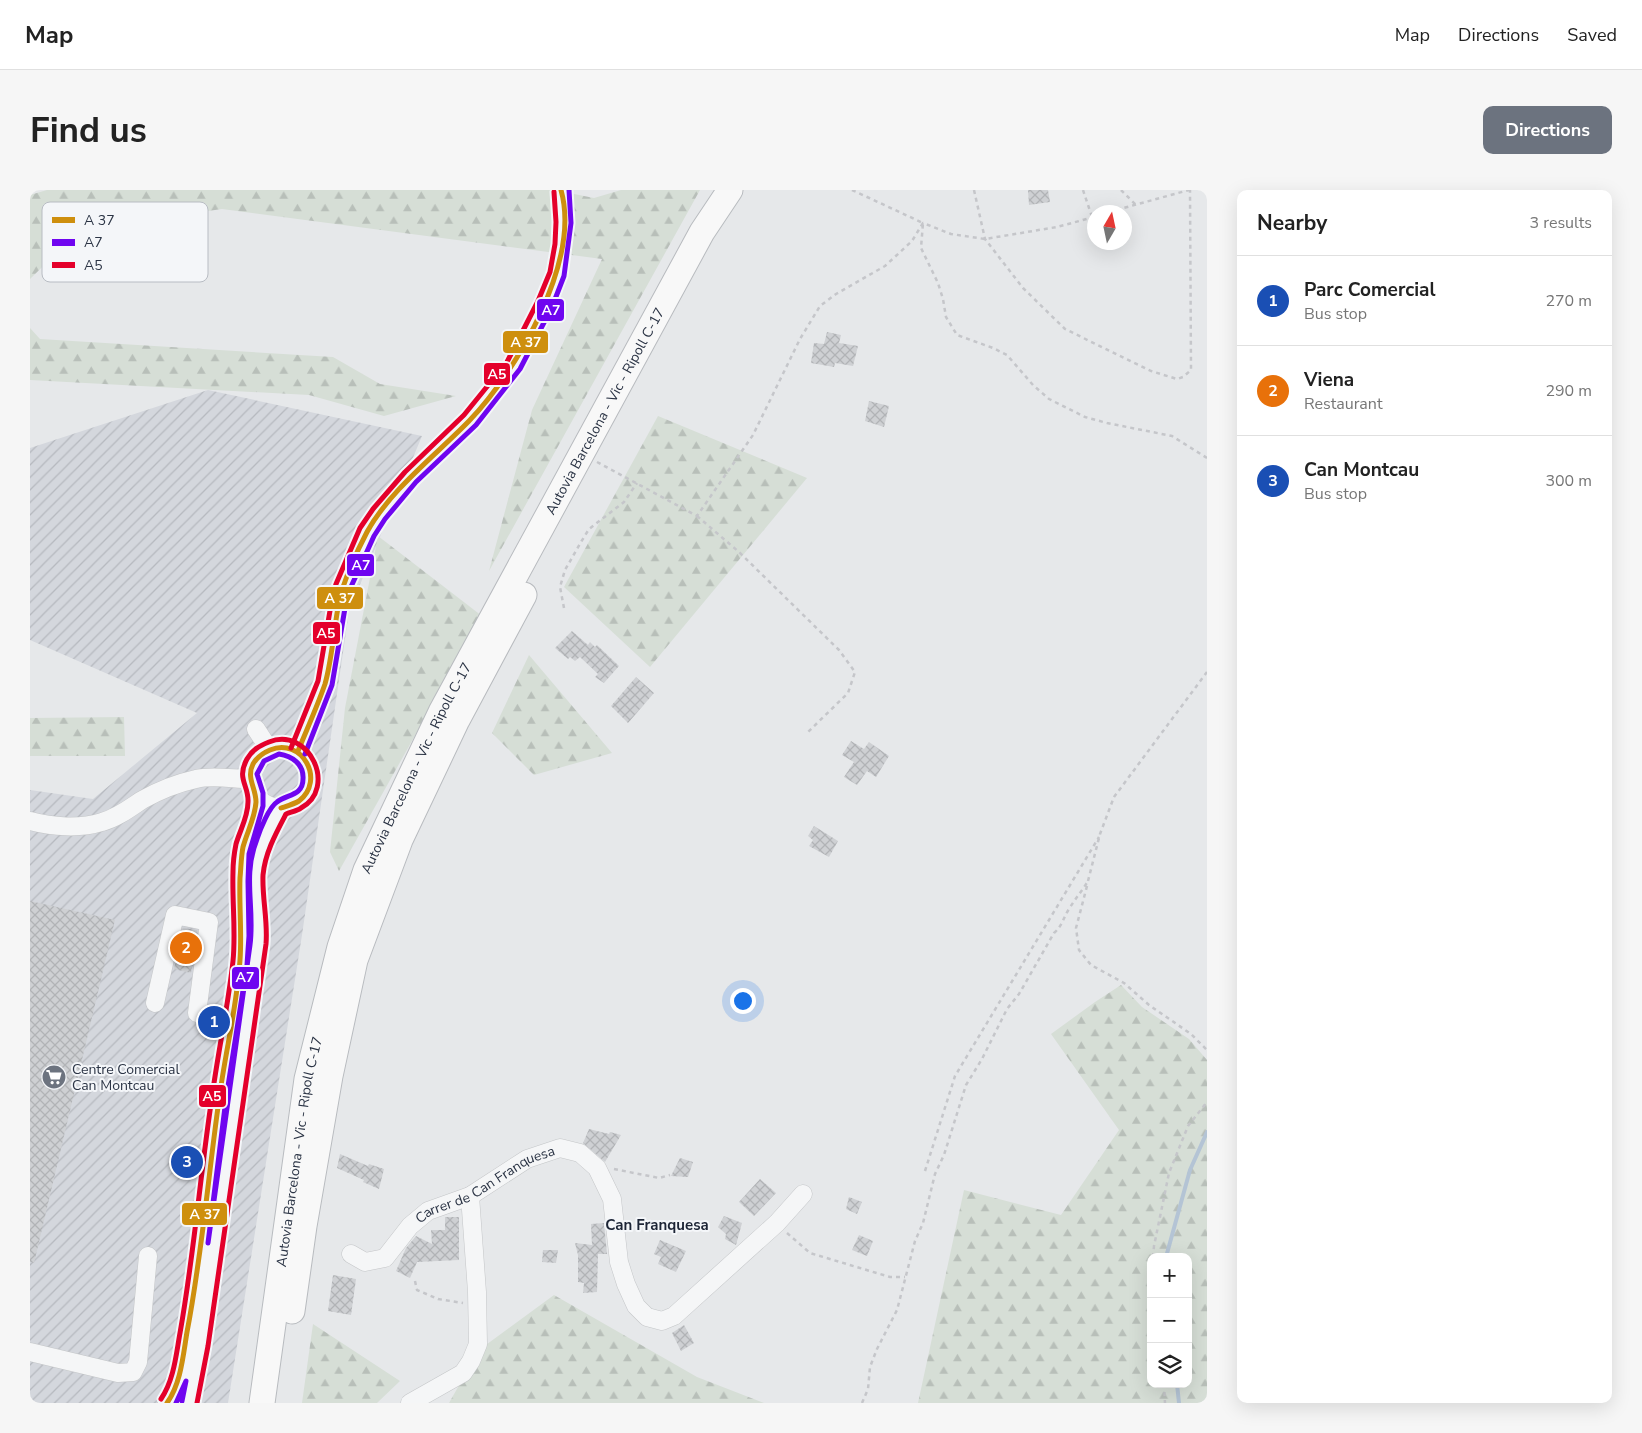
<!DOCTYPE html>
<meta charset="utf-8">
<style>
body{margin:0;font-family:"Nunito Sans",sans-serif;background:#f6f6f6;color:#222}
.controls{position:absolute;right:15px;bottom:15px;display:grid;overflow:hidden;border-radius:10px;box-shadow:0 5px 20px #0002}
.controls button{width:45px;height:45px;display:grid;place-items:center;padding:0;border:0;border-bottom:1px solid #e0e0e0;background:#fff;color:#222;font:25px sans-serif}
.compass{position:absolute;left:1057px;top:15px;width:45px;height:45px;border-radius:50%;background:#fff;box-shadow:0 5px 20px #0002;rotate:9deg}
.you{position:absolute;left:712px;top:810px;width:18px;height:18px;margin:-12px;border:4px solid #fff;border-radius:50%;background:#1a73e8;box-shadow:0 0 0 8px #1a73e833}
.badge{display:grid;place-items:center;width:32px;height:32px;border-radius:50%;background:#6c737f;color:#fff;font-size:16px;font-weight:700}
.pin{position:absolute;translate:-50% -50%;border:2px solid #fff;box-shadow:0 1px 5px #0006}
.list{margin:0;padding:0;list-style:none}
h2{display:flex;justify-content:space-between;align-items:center;height:65px;margin:0;padding:0 20px;font-size:21px}
h2 small{font-size:16px;font-weight:400;color:#767676}
.list li{display:grid;grid-template-columns:32px 1fr auto;gap:15px;align-items:center;box-sizing:border-box;height:90px;padding:0 20px;border-top:1px solid #e0e0e0}
.list b{display:block;font-size:19px;white-space:nowrap}
.list p{margin:0;font-size:16px;white-space:nowrap;color:#767676}
.list em{font-size:16px;font-style:normal;color:#767676}
.icon{flex:none;width:28px;height:28px;fill:none;stroke:currentColor;stroke-width:2;stroke-linecap:round;stroke-linejoin:round}
.map{position:relative;flex:none;width:1177px;height:1213px;overflow:hidden;border-radius:10px}
header{display:flex;align-items:center;gap:30px;box-sizing:border-box;height:70px;padding:0 25px;background:#fff;border-bottom:1px solid #e0e0e0}
header strong{font-size:24px}
nav{display:flex;gap:28px;margin-inline-start:auto;font-size:18px}
.intro{display:flex;align-items:center;justify-content:space-between;box-sizing:border-box;height:120px;padding:0 30px}
h1{margin:0;font-size:35px}
.button{padding:12px 22px;border-radius:10px;background:#6c737f;color:#fff;font-size:18px;font-weight:700}
main{display:flex;gap:30px;padding:0 30px}
aside{flex:1;background:#fff;border-radius:10px;box-shadow:0 5px 20px #0002}
.map>svg:first-child{display:block}
.industrial{fill:url(#industrial-furrows)}
.forest{fill:url(#forest-firs);fill-rule:evenodd}
.lines{fill:none;stroke-linecap:round;stroke-linejoin:round}
.stream{stroke:#b4c4d5;stroke-width:4}
.building{fill:url(#building-cross-hatch)}
.minor-casing{stroke:#c4c6c8;stroke-width:19}
.highway-casing{stroke:#b8bbbf;stroke-width:27}
.path{stroke:#c5c6ca;stroke-width:2.5;stroke-dasharray:4 4;stroke-linecap:butt}
.minor{stroke:#f5f6f7;stroke-width:18}
.highway{stroke:#f8f8f8;stroke-width:25}
.bus-1-casing{stroke:#f4f6f9;stroke-width:9}
.bus-2-casing{stroke:#f4f6f9;stroke-width:9}
.bus-3-casing{stroke:#f4f6f9;stroke-width:9}
.bus-1{stroke:#ce8f0e;stroke-width:5}
.bus-2{stroke:#6f05f0;stroke-width:5}
.bus-3{stroke:#e4002b;stroke-width:5}
.labels{text-anchor:middle;stroke-width:4;stroke-linejoin:round;paint-order:stroke}
.street-label{font-size:14px;fill:#2b3445;stroke:#f4f6f9}
.poi-label{font-size:14px;fill:#2b3445;stroke:#f4f6f9;text-anchor:start}
.neighbourhood-label{font-size:15px;font-weight:bold;fill:#1d2536;stroke:#f4f6f9}
.key{fill:#f4f6f9;stroke:#b8bcc3;stroke-width:1}
.key-label{font-size:14px;fill:#2b3445}
.line-badge{stroke:#f4f6f9;stroke-width:2}
.badge-label{font-size:14px;text-anchor:middle;font-weight:bold;fill:#fff}
</style>
<header>
<strong>Map</strong>
<nav><a>Map</a><a>Directions</a><a>Saved</a></nav>
</header>
<div class="intro"><h1>Find us</h1><a class="button">Directions</a></div>
<main>
<div class="map">
<svg width="1177" height="1213" viewBox="0 0 1177 1213">
<defs>
<pattern id="industrial-furrows" width="10" height="10" patternUnits="userSpaceOnUse" patternTransform="scale(1.25)"><rect width="10" height="10" fill="#d4d7dd"/><path d="M-1 1l2-2M0 10L10 0M9 11l2-2" fill="none" stroke="#b6b9bf"/></pattern>
<pattern id="forest-firs" width="22" height="20" patternUnits="userSpaceOnUse" patternTransform="scale(1.25)"><rect width="22" height="20" fill="#d6ded6"/><path d="M5 1l3.5 6h-7zM16 11l3.5 6h-7z" fill="#b8bfb9"/></pattern>
<pattern id="building-cross-hatch" width="8" height="8" patternUnits="userSpaceOnUse" patternTransform="scale(1.25)"><rect width="8" height="8" fill="#ced0d3"/><path d="M0 0l8 8M0 8l8-8" fill="none" stroke="#b1b3b6"/></pattern>
</defs>
<rect width="100%" height="100%" fill="#e6e8ea"/>
<path class="industrial" d="M178,200L392,246L319,421L272,745L198,1213H0V600L63,609L167,523L0,450V258Z"/>
<g class="forest">
<path d="M17,0H524L564,8L591,0H670L459,381L502,220L572,69L192,19L51,39L0,89V5Z"/>
<path d="M0,138L10,149L303,167L350,194L426,206L354,226L279,205L0,190Z"/>
<path d="M628,226L777,288L620,477L534,397Z"/>
<path d="M348,346L452,426L309,681L300,662L315,518Z"/>
<path d="M499,465L582,563L504,585L462,543Z"/>
<path d="M94,527L95,566H0V528Z"/>
<path d="M1091,795L1112,817L1159,849L1177,870V1213H888L934,1000L1031,1025L1089,940L1021,844L1065,812ZM1121,1067H1158V1194H1121Z"/>
<path d="M524,1105L667,1187L734,1213H419L449,1160Z"/>
<path d="M283,1134L370,1191L347,1213H272Z"/>
</g>
<g class="lines">
<g class="stream">
<path d="M1136,1067L1160,980L1177,942"/>
<path d="M1147,1194L1149,1213"/>
</g>
</g>
<g class="building">
<path d="M998,0H1018L1020,12L999,15Z"/>
<path d="M797,142L811,145L809,153L828,156L823,176L805,173L804,177L781,173L784,153L794,154Z"/>
<path d="M839,211L859,216L854,237L835,231Z"/>
<path d="M542,441L558,455L560,452L565,457L567,455L589,476L574,493L565,487L568,484L550,467L545,471L540,467L538,469L525,458Z"/>
<path d="M606,487L624,503L598,533L581,516Z"/>
<path d="M821,551L834,559L839,552L859,566L846,587L837,581L827,595L814,587L824,572L812,565Z"/>
<path d="M784,636L808,651L799,667L779,656L783,650L778,646Z"/>
<path d="M0,711L85,730L4,1073L0,1072Z"/>
<path d="M153,738L167,740L161,783L144,779Z"/>
<path d="M559,939L579,944L580,942L591,945L575,972L553,953Z"/>
<path d="M310,964L338,976L339,974L354,979L349,999L333,992L334,990L307,978Z"/>
<path d="M650,968L663,972L658,987L641,986Z"/>
<path d="M730,989L746,1003L724,1026L709,1012Z"/>
<path d="M819,1007L832,1012L827,1024L816,1019Z"/>
<path d="M694,1026L712,1033L706,1055L695,1049L696,1044L688,1037Z"/>
<path d="M415,1027H429V1070L387,1072L380,1088L366,1081L376,1058L386,1046L402,1054L401,1040H415Z"/>
<path d="M574,1033L577,1064H568L567,1102L553,1103L554,1093L548,1092V1065L545,1053L562,1055L561,1034Z"/>
<path d="M829,1045L843,1051L837,1066L822,1060Z"/>
<path d="M630,1050L656,1061L646,1082L628,1074L631,1067L624,1064Z"/>
<path d="M513,1060H528L526,1073L512,1072Z"/>
<path d="M303,1085L326,1089L321,1125L298,1121Z"/>
<path d="M654,1135L664,1153L651,1161L642,1143Z"/>
</g>
<g class="lines">
<defs>
<g id="minor">
<path d="M226,539L239,559"/>
<circle cx="251" cy="587" r="31"/>
<path d="M268,561L295,493L309,410L313,396L337,342L349,324L381,287L440,230L483,176L515,114L527,84L532,55L534,32L533,7L531,0"/>
<path d="M0,631C22,637 50,639 72,632C87,628 100,618 112,610C128,601 148,593 166,589C181,585 204,589 220,589"/>
<path d="M125,813L145,725L179,732L167,823"/>
<path id="s1" d="M321,1064L335,1072L355,1068L380,1036L398,1021L440,1006L497,969L530,958L550,963L567,978L582,1009L589,1072L596,1094L606,1116L617,1127L632,1131L644,1126L654,1117L747,1033L773,1004"/>
<path d="M0,1162L88,1183L103,1182L108,1172L118,1066"/>
<path d="M137,1213L142,1206L149,1188L167,1088L189,908L212,756L210,702L212,662L224,627L226,606"/>
<path d="M159,1213L171,1155L227,761L229,741L226,700V682L235,646L251,618"/>
<path d="M380,1213L433,1183L441,1171L448,1154L447,1102L440,1006"/>
</g>
<g id="highway">
<path d="M262,1121L274,1036L300,886L325,770L370,650L427,530L494,405"/>
<path id="s2" d="M232,1213L277,889L310,757L336,680L411,522L672,42L700,0"/>
</g>
</defs>
<use href="#minor" class="minor-casing"/>
<use href="#highway" class="highway-casing"/>
<g class="path">
<path d="M822,0L893,33L891,58L908,93L913,109L916,127L927,145L963,158L977,165L1003,195L1019,209L1055,227L1077,233L1142,246L1177,268"/>
<path d="M944,0L955,49L993,98L1035,139L1121,181L1147,189L1153,187L1161,180L1160,0"/>
<path d="M1053,0L1062,27"/>
<path d="M1091,0L1106,15"/>
<path d="M1079,22L1159,0"/>
<path d="M567,272L667,326L723,245L770,149L790,116L806,104L855,76L882,51L893,33L921,44L955,49L1027,37L1064,27"/>
<path d="M667,326L709,362L809,460L825,482L818,503L777,543"/>
<path d="M534,418L530,397L535,380L551,352L559,339L594,312L607,293"/>
<path d="M1058,691L1070,644L1084,607L1177,482"/>
<path d="M1057,696L1046,738L1049,760L1061,775L1094,793L1119,815L1161,844L1177,860"/>
<path d="M584,979L629,988L640,985"/>
<path d="M895,981L925,886L1069,647"/>
<path d="M757,1043L780,1063L860,1087H875"/>
<path d="M1123,1067L1124,1056L1139,983L1158,936L1177,912"/>
<path d="M385,1091L387,1100L408,1109L433,1113"/>
<path d="M1134,1194L1135,1213"/>
<path d="M832,1213L838,1199L840,1177L847,1159L867,1120L885,1051L893,1033L905,984L914,965L936,895L952,869L977,819L989,804L1024,743C1033,735 1033,728 1039,719C1045,709 1052,701 1058,691"/>
</g>
<use href="#minor" class="minor"/>
<use href="#highway" class="highway"/>
<defs>
<g id="bus-1">
<path d="M268,561C277,539 287,517 295,494C302,470 304,437 309,412C313,392 327,361 337,342C360,300 406,265 439,231C487,181 551,71 531,0"/>
<path d="M137,1213C151,1193 153,1166 157,1142C172,1065 178,987 189,910C195,863 207,817 210,770C212,743 209,716 210,688C211,678 211,667 213,657C217,642 225,628 226,612C226,598 216,588 223,574C227,567 233,563 240,560C272,547 296,590 269,611C264,614 257,616 251,618"/>
</g>
<g id="bus-2">
<path d="M249,564C262,566 274,574 273,589C273,606 257,604 247,612C239,617 230,640 227,649C212,687 225,717 220,755L178,1053L196,909L217,775L219,746L218,691L219,664L233,616V603L227,584L234,571Z"/>
<path d="M275,564L302,495L316,412L320,399L344,346L355,329L386,292L446,235L490,179L522,117L534,86L541,33L539,0"/>
<path d="M146,1213L156,1191L152,1211"/>
</g>
<g id="bus-3">
<path d="M261,558L288,491L302,409L306,394L330,338L343,319L375,282L434,225L477,172L508,111L520,82L525,54L526,32L524,2"/>
<path d="M131,1209C144,1190 146,1165 150,1143C164,1065 170,986 182,907C188,862 198,817 203,771C206,742 202,712 203,682C203,673 204,664 206,654C210,640 218,627 218,612C219,595 206,589 217,569C222,560 229,556 239,552C279,536 308,598 271,618C267,621 261,622 256,624C246,643 235,663 233,685C232,708 238,731 236,754L178,1156L167,1213"/>
</g>
</defs>
<use href="#bus-1" class="bus-1-casing"/>
<use href="#bus-2" class="bus-2-casing"/>
<use href="#bus-3" class="bus-3-casing"/>
<use href="#bus-1" class="bus-1"/>
<use href="#bus-2" class="bus-2"/>
<use href="#bus-3" class="bus-3"/>
</g>
<defs>
<symbol id="supermarket-disc" viewBox="-11 -11 22 22"><circle r="9.5" fill="#6c737f" stroke="#f4f6f9"/><path d="M-6-5.5h2.5l.6 2H6L4.5 2H-2.5L-4.4-4H-6ZM-1.5 3.2a1.3 1.3 0 1 0 .1 0ZM3 3.2a1.3 1.3 0 1 0 .1 0Z" fill="#fff"/></symbol>
</defs>
<g fill-rule="evenodd">
<use href="#supermarket-disc" x="10" y="873" width="28" height="28"/>
</g>
<g class="labels">
<g class="street-label">
<text dy="5" stroke="none"><textPath href="#s2" startOffset="1062">Autovia Barcelona - Vic - Ripoll C-17</textPath></text>
<text dy="5" stroke="none"><textPath href="#s2" startOffset="658">Autovia Barcelona - Vic - Ripoll C-17</textPath></text>
<text dy="5" stroke="none"><textPath href="#s2" startOffset="254">Autovia Barcelona - Vic - Ripoll C-17</textPath></text>
<text dy="5" stroke="none"><textPath href="#s1" startOffset="164">Carrer de Can Franquesa</textPath></text>
</g>
<g class="poi-label">
<text x="42" y="884">Centre Comercial<tspan x="42" dy="16">Can Montcau</tspan></text>
</g>
<g class="neighbourhood-label">
<text x="627" y="1040">Can Franquesa</text>
</g>
</g>
<rect x="12" y="12" width="166" height="80" rx="8" class="key"/>
<rect x="22" y="27" width="23" height="6" fill="#ce8f0e"/>
<rect x="22" y="49" width="23" height="7" fill="#6f05f0"/>
<rect x="22" y="72" width="23" height="6" fill="#e4002b"/>
<g class="key-label">
<text x="54" y="35">A 37</text>
<text x="54" y="57">A7</text>
<text x="54" y="80">A5</text>
</g>
<g class="line-badge">
<rect x="506" y="108" width="29" height="24" rx="5" fill="#6f05f0"/>
<rect x="472" y="140" width="47" height="24" rx="5" fill="#ce8f0e"/>
<rect x="453" y="172" width="28" height="24" rx="5" fill="#e4002b"/>
<rect x="316" y="363" width="29" height="24" rx="5" fill="#6f05f0"/>
<rect x="286" y="396" width="48" height="24" rx="5" fill="#ce8f0e"/>
<rect x="282" y="431" width="29" height="24" rx="5" fill="#e4002b"/>
<rect x="201" y="776" width="29" height="24" rx="5" fill="#6f05f0"/>
<rect x="168" y="894" width="29" height="24" rx="5" fill="#e4002b"/>
<rect x="151" y="1012" width="47" height="24" rx="5" fill="#ce8f0e"/>
</g>
<g class="badge-label">
<text x="521" y="125">A7</text>
<text x="496" y="157">A 37</text>
<text x="467" y="189">A5</text>
<text x="331" y="380">A7</text>
<text x="310" y="413">A 37</text>
<text x="296" y="448">A5</text>
<text x="215" y="792">A7</text>
<text x="182" y="911">A5</text>
<text x="175" y="1029">A 37</text>
</g>
</svg>
<div class="controls">
<button>+</button>
<button>−</button>
<button><svg class="icon" aria-label="layers" viewBox="0 0 24 24"><path d="M12 4l9 5-9 5-9-5zM3 14l9 5 9-5"/></svg></button>
</div>
<svg class="compass" viewBox="-18 -18 36 36"><path d="M0-13l5 13h-10z" fill="#e53935"/><path d="M0 13l5-13h-10z" fill="#767676"/></svg>
<div class="you"></div>
<div class="pin badge" style="left:184px;top:832px;background:#1a4fb4">1</div>
<div class="pin badge" style="left:156px;top:758px;background:#e8710a">2</div>
<div class="pin badge" style="left:157px;top:972px;background:#1a4fb4">3</div>
</div>
<aside>
<h2>Nearby<small>3 results</small></h2>
<ul class="list">
<li><span class="badge" style="background:#1a4fb4">1</span><div><b>Parc Comercial</b><p>Bus stop</p></div><em>270 m</em></li>
<li><span class="badge" style="background:#e8710a">2</span><div><b>Viena</b><p>Restaurant</p></div><em>290 m</em></li>
<li><span class="badge" style="background:#1a4fb4">3</span><div><b>Can Montcau</b><p>Bus stop</p></div><em>300 m</em></li>
</ul>
</aside>
</main>
